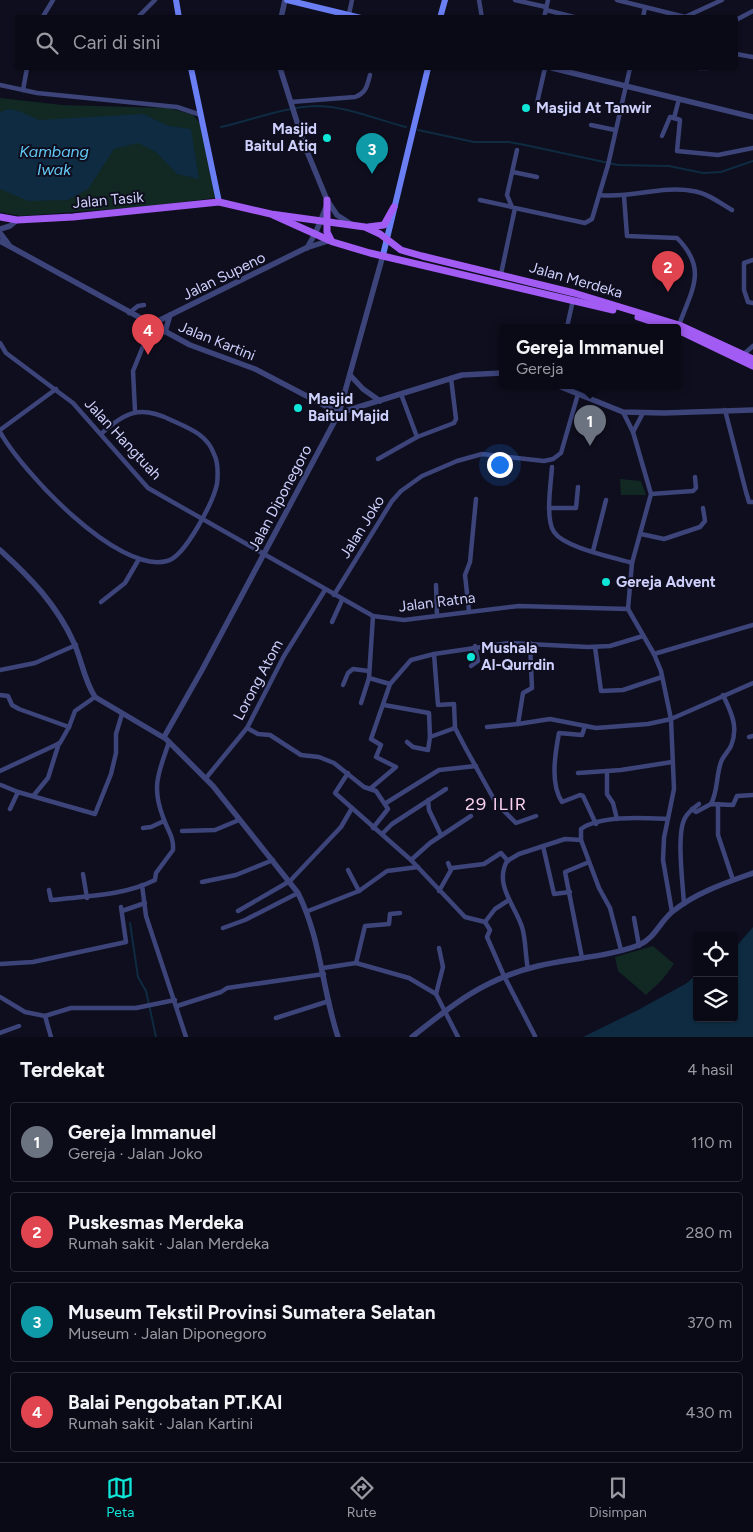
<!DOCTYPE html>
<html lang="id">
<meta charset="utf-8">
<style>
body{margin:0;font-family:Figtree,sans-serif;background:#13131f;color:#f1f3f6}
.controls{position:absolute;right:15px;bottom:15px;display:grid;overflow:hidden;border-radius:5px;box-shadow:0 1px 4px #0004}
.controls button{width:45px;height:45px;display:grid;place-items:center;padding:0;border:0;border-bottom:1px solid #2a2b35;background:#0a0a16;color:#f1f3f6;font:25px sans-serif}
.you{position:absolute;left:499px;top:464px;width:18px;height:18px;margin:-12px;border:4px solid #fff;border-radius:50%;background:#1a73e8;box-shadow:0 0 0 8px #1a73e833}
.badge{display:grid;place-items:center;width:32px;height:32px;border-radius:50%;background:#0fe6d8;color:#fff;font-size:16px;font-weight:700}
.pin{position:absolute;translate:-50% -41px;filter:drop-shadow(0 1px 2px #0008)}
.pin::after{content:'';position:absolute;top:26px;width:18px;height:15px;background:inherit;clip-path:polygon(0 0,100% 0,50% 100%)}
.popup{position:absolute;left:499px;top:324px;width:182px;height:65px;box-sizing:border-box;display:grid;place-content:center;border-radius:5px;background:#0a0a16;filter:drop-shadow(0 1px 4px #0005);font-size:16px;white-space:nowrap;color:#999aa1}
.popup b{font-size:19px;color:#f1f3f6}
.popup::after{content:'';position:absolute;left:50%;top:100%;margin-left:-10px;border:10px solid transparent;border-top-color:#0a0a16}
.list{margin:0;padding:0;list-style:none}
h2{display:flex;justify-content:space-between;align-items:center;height:65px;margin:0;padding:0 20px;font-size:21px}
h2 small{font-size:16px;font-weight:400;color:#999aa1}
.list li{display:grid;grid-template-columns:32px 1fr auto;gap:15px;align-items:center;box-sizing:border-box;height:80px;margin:0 10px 10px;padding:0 10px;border:1px solid #2a2b35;border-radius:5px}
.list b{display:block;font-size:19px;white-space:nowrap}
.list p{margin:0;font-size:16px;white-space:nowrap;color:#999aa1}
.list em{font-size:16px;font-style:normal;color:#999aa1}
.icon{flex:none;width:28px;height:28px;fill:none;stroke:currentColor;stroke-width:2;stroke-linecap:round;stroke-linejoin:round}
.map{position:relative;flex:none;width:753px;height:1037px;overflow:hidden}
.search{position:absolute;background:#0a0a16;box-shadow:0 1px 4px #0004;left:15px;right:15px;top:15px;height:55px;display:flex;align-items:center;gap:12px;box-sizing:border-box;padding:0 18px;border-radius:5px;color:#999aa1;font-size:19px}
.sheet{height:425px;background:#0a0a16}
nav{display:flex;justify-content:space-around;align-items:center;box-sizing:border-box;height:70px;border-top:1px solid #2a2b35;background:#0a0a16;font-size:14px;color:#999aa1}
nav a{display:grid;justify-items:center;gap:2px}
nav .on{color:#0fe6d8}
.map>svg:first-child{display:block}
.green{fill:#112823}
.water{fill:#0f2b41}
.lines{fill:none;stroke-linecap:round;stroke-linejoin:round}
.stream{stroke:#0f2b41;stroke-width:2}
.minor{stroke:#3c447a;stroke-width:4.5}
.tertiary{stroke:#3c447a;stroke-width:5.5}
.secondary{stroke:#6b7ff5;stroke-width:6}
.primary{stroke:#a25cf4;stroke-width:7}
.poi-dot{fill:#0fe6d8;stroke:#0e0e1e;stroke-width:2}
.labels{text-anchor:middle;stroke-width:4;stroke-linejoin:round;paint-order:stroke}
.poi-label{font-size:15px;font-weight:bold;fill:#ced0fc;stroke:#0e0e1e;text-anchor:start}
.street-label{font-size:15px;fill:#ced0fc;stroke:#0e0e1e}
.water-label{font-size:16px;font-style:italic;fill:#63c9f5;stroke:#0e0e1e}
.quarter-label{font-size:18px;letter-spacing:1px;fill:#fcd0f3;stroke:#0e0e1e}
</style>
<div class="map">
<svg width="753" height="1037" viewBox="0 0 753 1037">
<rect width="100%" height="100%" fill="#0e0e1e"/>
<g class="green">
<path d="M0,98L62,105L168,108L192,114L201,124L215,198L142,207L20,216L0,212Z"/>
<path d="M620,479L641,481L646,495H621Z"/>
<path d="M653,946L674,964L662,980L646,995L618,971L615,957Z"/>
</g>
<g class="water">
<path d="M8,109L19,111L39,120L143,114L169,126L191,129L199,179L177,174L156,152L138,143L114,149L88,189L68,200L28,201L0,189V112Z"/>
<path d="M753,927V1037H583L638,1010L687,983L697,974V1018H734V949Z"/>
</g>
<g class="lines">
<g class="stream">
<path d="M221,127C252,120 284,107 316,106C346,106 378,120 406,127"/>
<path d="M418,130L474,142H509L525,145L618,165L669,166L703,173L721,172L753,161"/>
<path d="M130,923L138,977L146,991L156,1037"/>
</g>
<g class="minor">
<path d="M479,0L482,18"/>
<path d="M515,0L546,7"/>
<path d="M617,0L685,17L722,0"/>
<path d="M546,10L578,18"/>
<path d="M349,14L352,0"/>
<path d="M42,18L53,0"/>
<path d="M137,18L155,0"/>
<path d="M544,18L548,0"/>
<path d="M643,18L645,7"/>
<path d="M736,20L753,11"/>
<path d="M736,54L753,57"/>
<path d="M699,68H708"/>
<path d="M0,85L37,93L177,107L201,115"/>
<path d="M23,90L27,68"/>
<path d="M291,102L355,97C366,93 367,86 370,75"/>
<path d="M537,103L545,68"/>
<path d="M674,118L680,120L677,151L718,155L753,148"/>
<path d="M674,118L679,99"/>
<path d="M591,125L615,130"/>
<path d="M662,136L670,117L674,118"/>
<path d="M513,172L537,177"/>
<path d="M599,195C631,199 661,185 693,191C707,193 720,203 732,210"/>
<path d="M624,196L627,236L677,238C708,269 692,289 679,325"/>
<path d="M480,200L512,207"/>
<path d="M512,207L507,195L517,150"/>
<path d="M753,260L744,263V290L748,302L753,303"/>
<path d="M501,274L515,208L585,223L592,219L608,165L630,68"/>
<path d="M129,313L138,306L144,305"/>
<path d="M567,327L573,300"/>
<path d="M0,343L6,353L73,403L148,488L373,616L404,620L519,606L628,609"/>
<path d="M744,354L753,346"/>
<path d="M401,394L417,437"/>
<path d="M725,410L746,492L749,502H753"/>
<path d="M135,411L133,371L152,324"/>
<path d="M623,412L633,432L651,494L632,563L628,609"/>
<path d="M0,430L56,389"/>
<path d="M0,432C22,471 117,574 167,561C185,557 213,502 217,484C218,475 218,462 214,454C207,434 188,428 171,420C140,405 125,412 101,434"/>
<path d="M633,432L643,413"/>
<path d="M378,459L417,437L454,423L456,419L451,378"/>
<path d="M552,467C551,483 545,519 554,532C565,548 613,557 632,563"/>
<path d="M651,494L693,491L696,488L695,477"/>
<path d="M549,508H576L578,487"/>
<path d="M641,534L664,539L700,527L705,521L703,508"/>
<path d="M593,551L606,500"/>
<path d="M436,585L437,616"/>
<path d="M334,595L392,501L401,491L422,476L457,461L482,454L544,461L553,459L561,453L578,394"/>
<path d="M101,602L125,583L139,559"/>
<path d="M628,609L654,654L661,671L671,719L674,789L664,838L663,860L672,912"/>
<path d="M469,611L465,575L470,562L476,499"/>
<path d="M332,622L342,600"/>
<path d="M595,647L601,691L623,690L662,677"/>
<path d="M434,654L438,705L454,704L455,728L466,749L496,803L516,823L536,816"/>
<path d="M654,654L753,625"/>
<path d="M471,666L478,661L475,646"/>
<path d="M0,670L35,663L76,645"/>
<path d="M390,684L411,660L434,654L509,643L588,647L610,646L643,636"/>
<path d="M343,685L348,673L353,669L369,671"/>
<path d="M0,695L8,696L12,705L19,709L69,727"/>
<path d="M361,703L369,678"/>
<path d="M384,705L429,713L430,737"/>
<path d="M518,724L550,719L596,728L648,724L671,719L753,683"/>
<path d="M585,726L582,735L559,733C555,754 550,784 562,802L580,795L583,796L596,824"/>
<path d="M487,727L518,724L523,693L532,688L530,643"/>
<path d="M247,728L258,734L270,735L301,755L319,757L334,763L364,787L376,791L388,809L373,828"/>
<path d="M749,737L753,736"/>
<path d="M407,742L413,747L428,750L430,737L455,728"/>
<path d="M0,771L60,743L69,727L75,711L95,697"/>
<path d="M607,771V794L613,803L617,819"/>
<path d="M348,773L335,793L411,860L465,917L485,922"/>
<path d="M578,773L621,770L672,762"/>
<path d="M206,778L247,728L284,656L325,590"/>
<path d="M1,785L18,792"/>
<path d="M371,788L396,767L376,757L381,745L371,739L390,684L369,678L373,616"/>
<path d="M34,795L48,778L59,743"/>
<path d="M428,800L429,810L441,835"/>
<path d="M386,803L439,770L476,766"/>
<path d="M711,804C718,791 716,776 721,762C723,756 728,752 731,746C739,727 731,712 723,695"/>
<path d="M718,804V835L733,880"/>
<path d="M10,809L18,792L95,814L111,774L116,753V734L122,714"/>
<path d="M692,809L696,812L711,804L733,805L737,796L753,795"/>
<path d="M143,828L151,827L164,821"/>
<path d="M182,831L215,830L239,820"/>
<path d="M382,834L392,824L446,789"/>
<path d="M581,840L599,888L610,908L621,950"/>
<path d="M543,846L554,894L570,892"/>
<path d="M411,860L430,843L471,816"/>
<path d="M452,868L484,864L501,853L508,861"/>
<path d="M348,870L359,891"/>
<path d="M83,874L87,898"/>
<path d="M202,882L236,875L273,860"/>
<path d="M142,885L146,916L186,1037"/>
<path d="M49,890L51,900C86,896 123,896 155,880L156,873L173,850C174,836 167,830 163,817C151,786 159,772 169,742"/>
<path d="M439,891L451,870L448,863"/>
<path d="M509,900L495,909L485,922L490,930L487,937L504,976L535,1036"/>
<path d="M684,904C683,885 676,833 685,818C688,812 694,808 699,804"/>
<path d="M122,911L145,903"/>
<path d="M238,911L290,881L341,827L352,808"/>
<path d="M308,911L359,891L387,871L418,867"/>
<path d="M634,918L639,946"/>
<path d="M223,928L245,920L298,893"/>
<path d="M439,948L443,967L436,994L458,1037"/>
<path d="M582,958L565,872L589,862"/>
<path d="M356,963L365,926L389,924L390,914L400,913"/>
<path d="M0,964L33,962L126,942L121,907"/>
<path d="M323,968L356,963L409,978L436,994"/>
<path d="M528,969C525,955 526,939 522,927C515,905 494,885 507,861L519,854L565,839L581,840V829C600,815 645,818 668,819"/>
<path d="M0,997L25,1012L45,1016L71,1008H136L175,1000"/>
<path d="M177,1006L221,992L227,988L324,974"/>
<path d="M45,1016L51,1037"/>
<path d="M276,1018L329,1001"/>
<path d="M0,1033L19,1026"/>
</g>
<g class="tertiary">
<path d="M281,18L285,0"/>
<path d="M280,68L304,144L327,200L337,215L351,224"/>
<path d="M552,68L753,117"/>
<path d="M0,229L10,226L17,220"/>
<path d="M0,233L9,245"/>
<path d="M0,241L190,345L255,369L339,413L462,375L502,373"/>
<path d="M307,248L316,232L326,207"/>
<path d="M152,324L306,248L331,240"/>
<path d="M165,332L170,315"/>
<path d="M350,375L363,389L380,401"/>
<path d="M556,385L623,412L664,413L753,410"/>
<path d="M0,550C30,577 57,605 74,643C82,661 84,680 95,697L166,739L213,786L298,893C321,939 322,989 338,1037"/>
<path d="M164,737L202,670L339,413L383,255"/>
<path d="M412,1037C453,1004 486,978 538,966C571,958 608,957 639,945C655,938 659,923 672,912C695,893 725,883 753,873"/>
</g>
<g class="secondary">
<path d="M176,0L179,18"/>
<path d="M287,0L361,18"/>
<path d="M440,18L445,0"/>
<path d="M191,68L219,202"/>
<path d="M383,255L428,68"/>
</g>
<g class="primary">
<path d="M327,200V232L331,240"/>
<path d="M273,215L333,242L370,253L613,310"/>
<path d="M0,217L17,220L73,217L219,202L271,214L365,227L380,234L401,250L422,256L574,293L679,325L753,359"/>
<path d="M368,227L384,225L394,207"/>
<path d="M638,317L668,327"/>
<path d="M678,330L753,366"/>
</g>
</g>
<g class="poi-dot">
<circle cx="526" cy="108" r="5"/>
<circle cx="327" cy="138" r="5"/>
<circle cx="298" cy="408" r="5"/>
<circle cx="606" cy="582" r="5"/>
<circle cx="471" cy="657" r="5"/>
</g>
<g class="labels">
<g class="poi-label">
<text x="536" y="113">Masjid At Tanwir</text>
<text x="317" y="134" text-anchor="end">Masjid<tspan x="317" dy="17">Baitul Atiq</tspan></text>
<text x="308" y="404">Masjid<tspan x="308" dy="17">Baitul Majid</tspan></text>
<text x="616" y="587">Gereja Advent</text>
<text x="481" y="653">Mushala<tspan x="481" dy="17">Al-Qurrdin</tspan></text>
</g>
<g class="street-label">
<text transform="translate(108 200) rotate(-5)" y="5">Jalan Tasik</text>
<text transform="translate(224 276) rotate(-26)" y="5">Jalan Supeno</text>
<text transform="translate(576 280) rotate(16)" y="5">Jalan Merdeka</text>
<text transform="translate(217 341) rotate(22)" y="5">Jalan Kartini</text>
<text transform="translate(123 439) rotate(47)" y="5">Jalan Hangtuah</text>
<text transform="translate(280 498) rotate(-62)" y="5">Jalan Diponegoro</text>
<text transform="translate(362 527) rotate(-58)" y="5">Jalan Joko</text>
<text transform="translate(437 602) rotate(-7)" y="5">Jalan Ratna</text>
<text transform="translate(258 680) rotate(-62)" y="5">Lorong Atom</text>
</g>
<g class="water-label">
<text x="54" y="157">Kambang<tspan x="54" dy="18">Iwak</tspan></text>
</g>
<g class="quarter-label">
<text x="496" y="810">29 ILIR</text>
</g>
</g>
</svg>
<div class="controls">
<button><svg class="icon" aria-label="locate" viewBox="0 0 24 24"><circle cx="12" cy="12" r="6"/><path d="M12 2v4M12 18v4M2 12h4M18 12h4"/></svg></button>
<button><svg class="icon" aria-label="layers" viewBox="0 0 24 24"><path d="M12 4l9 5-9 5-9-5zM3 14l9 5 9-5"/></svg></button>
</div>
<div class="you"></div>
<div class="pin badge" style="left:590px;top:446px;background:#6b7280">1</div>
<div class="popup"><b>Gereja Immanuel</b>Gereja</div>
<div class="pin badge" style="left:668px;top:292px;background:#e0444e">2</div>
<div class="pin badge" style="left:372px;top:174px;background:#0f9aa8">3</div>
<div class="pin badge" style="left:148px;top:355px;background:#e0444e">4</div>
<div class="search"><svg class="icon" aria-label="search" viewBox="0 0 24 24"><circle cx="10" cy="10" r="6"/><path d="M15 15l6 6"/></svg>Cari di sini</div>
</div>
<section class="sheet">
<h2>Terdekat<small>4 hasil</small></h2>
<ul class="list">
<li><span class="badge" style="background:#6b7280">1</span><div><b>Gereja Immanuel</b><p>Gereja · Jalan Joko</p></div><em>110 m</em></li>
<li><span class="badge" style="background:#e0444e">2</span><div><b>Puskesmas Merdeka</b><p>Rumah sakit · Jalan Merdeka</p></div><em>280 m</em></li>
<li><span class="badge" style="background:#0f9aa8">3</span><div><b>Museum Tekstil Provinsi Sumatera Selatan</b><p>Museum · Jalan Diponegoro</p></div><em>370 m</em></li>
<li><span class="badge" style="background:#e0444e">4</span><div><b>Balai Pengobatan PT.KAI</b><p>Rumah sakit · Jalan Kartini</p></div><em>430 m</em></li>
</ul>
</section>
<nav>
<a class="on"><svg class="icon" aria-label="map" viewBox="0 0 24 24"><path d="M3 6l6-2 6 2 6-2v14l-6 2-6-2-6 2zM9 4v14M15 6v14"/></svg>Peta</a>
<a><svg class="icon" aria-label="directions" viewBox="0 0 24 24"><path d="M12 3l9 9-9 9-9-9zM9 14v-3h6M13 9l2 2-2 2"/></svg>Rute</a>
<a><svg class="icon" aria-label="saved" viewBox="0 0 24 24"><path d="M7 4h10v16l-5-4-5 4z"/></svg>Disimpan</a>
</nav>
